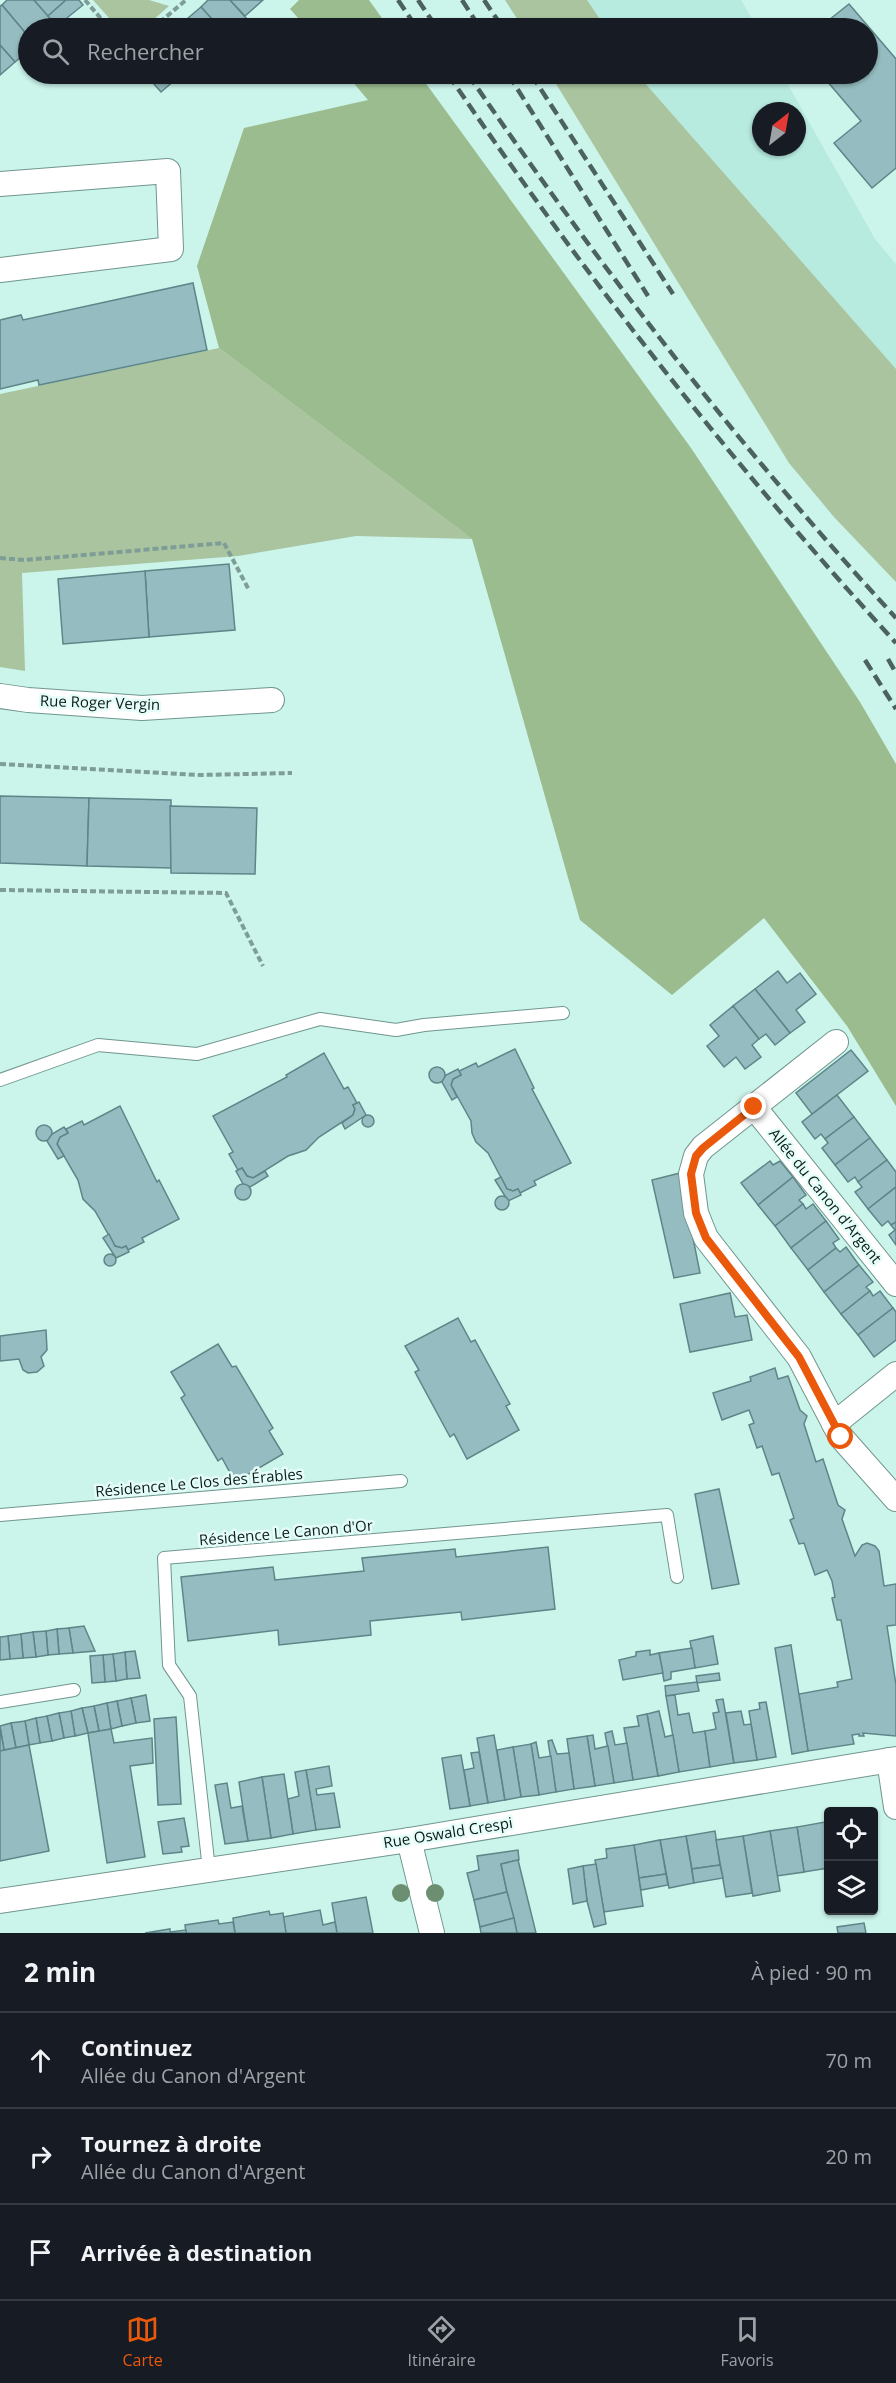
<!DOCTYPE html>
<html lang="fr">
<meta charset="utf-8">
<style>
body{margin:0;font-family:"Open Sans",sans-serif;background:#242831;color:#f1f3f6}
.controls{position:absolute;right:18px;bottom:18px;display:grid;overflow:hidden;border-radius:6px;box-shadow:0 2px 4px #0004}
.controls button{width:54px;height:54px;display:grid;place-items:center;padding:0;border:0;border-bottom:2px solid #363941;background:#171b24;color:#f1f3f6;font:30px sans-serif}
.compass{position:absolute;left:752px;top:102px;width:54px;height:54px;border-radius:50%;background:#171b24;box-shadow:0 2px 4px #0004;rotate:31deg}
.stop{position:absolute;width:18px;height:18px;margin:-14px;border:4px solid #ea580c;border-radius:50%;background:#fff}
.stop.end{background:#ea580c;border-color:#fff;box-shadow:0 2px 6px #0008}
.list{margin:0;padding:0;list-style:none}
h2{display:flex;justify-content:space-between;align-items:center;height:78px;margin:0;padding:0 24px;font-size:26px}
h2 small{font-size:20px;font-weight:400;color:#9ea1a6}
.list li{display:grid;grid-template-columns:39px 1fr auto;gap:18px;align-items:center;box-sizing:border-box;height:96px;padding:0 24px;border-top:2px solid #363941}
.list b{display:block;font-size:22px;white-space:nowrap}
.list p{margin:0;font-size:20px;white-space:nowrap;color:#9ea1a6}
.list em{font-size:20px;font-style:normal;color:#9ea1a6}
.icon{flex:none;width:33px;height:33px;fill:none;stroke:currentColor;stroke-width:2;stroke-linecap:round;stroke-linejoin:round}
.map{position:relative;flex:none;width:896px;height:1933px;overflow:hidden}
.search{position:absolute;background:#171b24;box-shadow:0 2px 4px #0004;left:18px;right:18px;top:18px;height:66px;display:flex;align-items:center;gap:15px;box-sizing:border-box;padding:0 21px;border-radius:33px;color:#9ea1a6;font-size:22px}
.sheet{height:366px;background:#171b24}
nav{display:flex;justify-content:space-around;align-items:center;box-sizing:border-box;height:84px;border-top:2px solid #363941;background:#171b24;font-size:16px;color:#9ea1a6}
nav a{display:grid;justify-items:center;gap:3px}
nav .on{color:#ea580c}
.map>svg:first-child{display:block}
.built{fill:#b8ebe0;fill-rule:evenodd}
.green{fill:#a9c49f}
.forest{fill:#9abc8e}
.building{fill:#95bdc1;stroke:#5e8588;stroke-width:1.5}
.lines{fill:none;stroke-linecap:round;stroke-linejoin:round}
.service-casing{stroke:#70968e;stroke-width:14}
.minor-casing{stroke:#70968e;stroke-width:26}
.path{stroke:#7e9d96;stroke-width:4;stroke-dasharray:6 3;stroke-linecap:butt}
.service{stroke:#fff;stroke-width:12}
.minor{stroke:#fff;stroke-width:24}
.rail{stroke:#4b625d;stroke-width:4.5;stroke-dasharray:12 6;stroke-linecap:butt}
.tree{fill:#6b8f70}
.route{stroke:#ea580c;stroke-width:8}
.labels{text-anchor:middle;stroke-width:5;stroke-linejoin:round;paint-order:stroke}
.street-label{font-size:15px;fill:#0c1b18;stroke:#e5fdf8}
</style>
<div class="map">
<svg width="896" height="1933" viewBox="0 0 896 1933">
<rect width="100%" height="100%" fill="#cbf4eb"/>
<g class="built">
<path d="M587,0H741L757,28H606Z"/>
<path d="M637,74H782L875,239L896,264V369ZM761,111H797V147H761Z"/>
</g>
<g class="green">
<path d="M93,0H149L169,6L144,28H118Z"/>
<path d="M505,0H587L606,28H523Z"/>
<path d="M550,74H637L896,369V582L834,517L789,463Z"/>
<path d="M219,348L472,539L356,536L238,556L22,573L25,671L0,667V394Z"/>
</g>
<g class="forest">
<path d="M299,0H369L389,28H307L290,9Z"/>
<path d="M346,74H419L691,448L860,702L896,764V1106L847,1026L764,918L672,995L580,920L472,539L219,348L197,266L244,128L368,100Z"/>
</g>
<g class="building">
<path d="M7,0H34L57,26L55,28H28V36L2,5Z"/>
<path d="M34,0H66L48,16Z"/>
<path d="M66,0H79L83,5L57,26L48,16Z"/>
<path d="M208,0H230L255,28H220L201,7Z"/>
<path d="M230,0H263L245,16Z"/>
<path d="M849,4L896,59V168L872,188L834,143L861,121L821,74H868V28H819Z"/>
<path d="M2,5L28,36V51L15,62L0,45V6Z"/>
<path d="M201,7L220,28H185L181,24Z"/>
<path d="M0,45L15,62L0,75Z"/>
<path d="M145,74H182L161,92Z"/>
<path d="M193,283L207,350L39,385L38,380L0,389V320L21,315L23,320Z"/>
<path d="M229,564L235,630L149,637L145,571Z"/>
<path d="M145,571L149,637L63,644L58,579Z"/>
<path d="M0,796L89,798L87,866L0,863Z"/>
<path d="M89,798L171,800V868L87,866Z"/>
<path d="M170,806L257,808L255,874L171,873Z"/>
<path d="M778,971L787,983L800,973L816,994L796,1010L805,1022L790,1033L755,989Z"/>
<path d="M755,989L790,1033L775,1045L766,1034L759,1039L733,1006Z"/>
<path d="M733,1006L759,1039L752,1045L761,1057L745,1069L736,1057L724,1067L707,1046L719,1036L710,1025Z"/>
<path d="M515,1049L534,1088L532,1089L571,1163L534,1181L536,1185L520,1193L518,1189L513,1191L507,1189L488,1153L476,1142L472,1133L471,1121L451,1085L453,1079L461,1075L459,1071L476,1063L478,1067Z"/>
<path d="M851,1050L868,1071L812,1114L796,1093Z"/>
<path d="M324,1053L344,1089L348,1087L357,1103L353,1105L355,1109L353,1115L319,1137L306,1150L288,1156L253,1178L247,1176L242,1168L238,1170L229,1154L233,1152L213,1116L287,1077L286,1075Z"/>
<circle cx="437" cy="1075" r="8"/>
<path d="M458,1069L461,1075L453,1079L451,1085L457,1097L452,1100L442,1082L446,1075Z"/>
<path d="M837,1095L854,1117L825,1139L821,1134L815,1139L802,1122Z"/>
<path d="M359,1102L366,1115L345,1129L342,1123L353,1115L355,1109L353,1105Z"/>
<path d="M120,1106L157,1182L159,1180L179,1219L142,1238L144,1242L128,1250L126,1246L122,1248L115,1246L95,1211L83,1199L78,1180L57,1144L60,1137L68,1133L66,1129L82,1121L84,1125Z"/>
<circle cx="368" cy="1121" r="6"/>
<path d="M854,1117L870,1138L835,1165L822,1148L828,1143L825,1139Z"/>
<circle cx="44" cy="1133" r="8"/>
<path d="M64,1127L68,1133L60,1137L57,1144L64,1156L58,1159L47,1141L52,1134Z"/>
<path d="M870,1138L887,1160L858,1182L855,1177L848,1182L835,1165Z"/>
<path d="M887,1160L896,1172V1187L868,1209L855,1192L862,1187L858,1182Z"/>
<path d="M770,1161L773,1165L780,1161L793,1177L758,1205L741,1183Z"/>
<path d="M242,1168L247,1176L253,1178L265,1171L268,1176L250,1187L243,1184L236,1171Z"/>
<path d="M680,1173L700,1273L674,1278L652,1180Z"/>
<path d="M501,1177L507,1189L513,1191L518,1189L521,1195L508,1201L495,1180Z"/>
<path d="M793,1177L806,1195L799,1200L803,1204L775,1226L758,1205Z"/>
<circle cx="243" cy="1192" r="8"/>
<path d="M896,1187V1222L891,1225L888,1221L882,1226L868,1209Z"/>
<circle cx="502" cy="1203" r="7"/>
<path d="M803,1204L806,1209L813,1204L826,1221L791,1248L775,1226Z"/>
<path d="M826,1221L839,1239L833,1243L836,1248L808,1270L791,1248Z"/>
<path d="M896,1222V1245L889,1235L895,1230L891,1225Z"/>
<path d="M109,1234L115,1246L122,1248L126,1246L129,1252L116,1258L103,1238Z"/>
<path d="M846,1247L859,1265L824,1292L808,1270L836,1248L840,1252Z"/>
<circle cx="110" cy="1260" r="6"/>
<path d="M859,1265L873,1282L866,1287L870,1291L841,1314L824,1292Z"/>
<path d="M870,1291L873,1296L880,1291L893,1308L858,1335L841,1314Z"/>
<path d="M730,1293L735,1317L747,1315L752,1340L690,1352L680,1304Z"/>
<path d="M893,1308L896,1312V1340L874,1357L858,1335Z"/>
<path d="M458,1318L471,1342L475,1340L510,1404L506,1406L519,1430L467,1459L454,1434L450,1437L415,1372L419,1370L405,1346Z"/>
<path d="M46,1330L47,1350L41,1357L44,1366L37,1372L28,1373L23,1370L19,1359L0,1361V1336Z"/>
<path d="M218,1344L232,1367L236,1366L273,1428L269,1431L283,1454L235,1482L222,1458L218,1461L181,1398L185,1395L171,1372Z"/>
<path d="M775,1368L778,1379L788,1376L800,1410L807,1416L804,1424L816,1462L823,1459L838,1505L845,1510L842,1519L855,1556L862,1545L867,1543L875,1546L879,1551L884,1586L896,1584V1625L887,1626L896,1685V1736L863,1733L864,1736H859V1734L852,1735L854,1744L808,1751L799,1694L838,1687L837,1682L852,1679L841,1620H837L832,1598L835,1597L832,1581L827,1570L815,1575L804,1543L799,1544L790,1520L794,1518L779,1473L772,1475L762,1446L757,1448L749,1425L754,1423L749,1410L722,1420L713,1393L751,1381L750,1377Z"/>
<path d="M719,1489L739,1584L712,1589L695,1494Z"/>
<path d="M548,1547L555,1609L462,1620L461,1612L370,1621L371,1635L279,1645L278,1630L188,1641L181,1577L273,1567L275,1580L364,1571L362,1558L455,1549L456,1557Z"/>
<path d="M84,1626L95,1651L73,1653L69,1628Z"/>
<path d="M69,1628L73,1653L59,1654L57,1629Z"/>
<path d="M57,1629L59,1654L48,1655L46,1631Z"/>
<path d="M46,1631L48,1655L36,1657L33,1632Z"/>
<path d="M33,1632L36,1657L23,1658L21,1634Z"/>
<path d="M21,1634L23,1658L10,1659L8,1636Z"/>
<path d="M8,1636L10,1659L0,1660V1637Z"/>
<path d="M713,1636L718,1664L695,1668L690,1641Z"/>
<path d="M791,1645L808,1751L792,1754L775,1648Z"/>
<path d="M692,1648L695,1668L671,1672V1679L664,1681L659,1653Z"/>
<path d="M650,1650V1655L659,1653L663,1673L623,1680L619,1660L636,1656V1652Z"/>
<path d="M135,1651L140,1678L127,1679L125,1652Z"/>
<path d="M125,1652L127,1679L116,1681L113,1654Z"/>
<path d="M113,1654L116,1681L105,1682L103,1655Z"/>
<path d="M103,1655L105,1682L92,1683L90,1656Z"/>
<path d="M719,1673L720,1680L697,1683L696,1676Z"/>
<path d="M697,1682L699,1691L666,1696L665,1686Z"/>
<path d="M146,1695L150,1721L136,1723L131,1698Z"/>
<path d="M675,1695L678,1715L689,1713L693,1733L705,1731L710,1767L679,1772L666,1696Z"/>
<path d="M131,1698L136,1723L122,1726L117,1701Z"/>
<path d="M723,1699L734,1763L710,1767L705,1731L716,1729L713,1713L719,1712L716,1700Z"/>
<path d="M117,1701L122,1726L111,1729L107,1703Z"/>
<path d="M766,1702L776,1757L757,1760L749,1711L760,1709L759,1703Z"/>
<path d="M107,1703L111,1729L99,1731L94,1706Z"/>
<path d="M94,1706L99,1731L88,1733L82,1708Z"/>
<path d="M82,1708L88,1733L75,1736L71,1711Z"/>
<path d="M71,1711L75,1736L64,1738L59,1713Z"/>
<path d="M659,1711L665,1737L673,1735L679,1772L658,1776L647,1714Z"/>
<path d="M741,1711L744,1725L751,1724L757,1760L734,1763L726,1713Z"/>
<path d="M59,1713L64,1738L52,1741L47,1716Z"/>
<path d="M647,1714L658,1776L633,1780L624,1728L639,1726L637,1716Z"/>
<path d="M47,1716L52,1741L40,1743L36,1718Z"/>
<path d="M176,1717L181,1804L158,1805L154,1719Z"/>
<path d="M36,1718L40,1743L29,1745L25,1721Z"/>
<path d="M25,1721L29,1745L16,1748L11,1723Z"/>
<path d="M11,1723L16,1748L4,1750L0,1726Z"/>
<path d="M0,1727L4,1750L0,1751Z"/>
<path d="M111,1729L114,1743L152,1738L153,1763L130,1766L145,1857L107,1863L88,1733Z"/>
<path d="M612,1731L615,1745L627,1743L633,1780L614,1783L605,1733Z"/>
<path d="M494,1735L505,1800L488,1803L477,1738Z"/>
<path d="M593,1735L595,1749L608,1746L614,1783L595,1786L587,1736Z"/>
<path d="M587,1736L595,1786L574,1789L567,1739Z"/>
<path d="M552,1740L557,1754L569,1753L574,1789L556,1792L548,1741Z"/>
<path d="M536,1742L539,1758L551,1756L556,1792L539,1795L531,1744Z"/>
<path d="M531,1744L539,1795L521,1797L513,1747Z"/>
<path d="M29,1745L49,1851L0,1861V1751Z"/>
<path d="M513,1747L521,1797L505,1800L497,1750Z"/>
<path d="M479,1752L488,1803L470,1806L464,1770L474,1768L471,1753Z"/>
<path d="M461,1755L470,1806L450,1809L442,1758Z"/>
<path d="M329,1766L332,1786L316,1789L317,1795L334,1793L340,1827L316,1830L306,1770Z"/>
<path d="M306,1770L316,1830L293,1834L288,1799L299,1796L295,1772Z"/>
<path d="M284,1774L293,1834L271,1838L262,1777Z"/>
<path d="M262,1777L271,1838L248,1841L239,1782Z"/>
<path d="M227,1783L231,1808L242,1806L248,1841L225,1844L215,1785Z"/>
<path d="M184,1818L189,1846L181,1847L182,1852L163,1854L158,1822Z"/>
<path d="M828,1821V1842L825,1822Z"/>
<path d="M825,1822L828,1842V1868L804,1872L797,1827Z"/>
<path d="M797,1827L804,1872L777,1876L770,1831Z"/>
<path d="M715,1831L720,1865L692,1869L686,1836Z"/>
<path d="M770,1831L780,1891L753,1896L743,1836Z"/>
<path d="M686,1836L694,1883L669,1888L660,1840Z"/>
<path d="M743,1836L752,1893L726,1897L716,1840Z"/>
<path d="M660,1840L666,1874L639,1878L634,1845Z"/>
<path d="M634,1845L643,1906L604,1912L595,1860L607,1858L606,1849Z"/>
<path d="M518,1850L519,1860L501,1864L507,1892L474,1900L467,1873L479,1870L477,1856Z"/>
<path d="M518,1860L536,1933H517L507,1892L501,1864Z"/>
<path d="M596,1864L606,1924L594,1927L587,1901L583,1866Z"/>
<path d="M720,1865L723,1878L694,1883L692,1869Z"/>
<path d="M583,1866L587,1901L573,1904L568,1869Z"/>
<path d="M666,1874L668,1885L641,1890L639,1878Z"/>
<path d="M507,1892L514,1918L480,1927L474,1900Z"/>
<path d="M366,1897L373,1933H337L332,1903Z"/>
<path d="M320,1910L323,1925L335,1922L337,1933H286L283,1917Z"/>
<path d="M269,1911L270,1915L283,1913L286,1933H235L233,1918Z"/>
<path d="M514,1918L517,1933H481L480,1927Z"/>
<path d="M218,1920L219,1924L233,1922L235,1933H186L185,1925Z"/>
<path d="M864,1923L866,1933H838L837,1927Z"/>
<path d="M170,1929V1932L186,1930V1933H145Z"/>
</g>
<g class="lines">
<defs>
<g id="service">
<path d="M0,1080L98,1045L197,1054L320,1019L396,1030L424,1025L563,1013"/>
<path d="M0,1515L401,1481"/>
<path d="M0,1702L74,1690"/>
<path d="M209,1870L190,1696L169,1665L164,1558L667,1515L677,1577"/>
</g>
<g id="minor">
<path d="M0,184L168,171L171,249L0,270"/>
<path d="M0,696L28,700L142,708L272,700"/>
<path d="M836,1042L703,1147L696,1156L691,1174L696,1213L706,1238L799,1357L841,1437L896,1499"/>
<path d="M754,1107L896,1284"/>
<path d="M834,1424L896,1374"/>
<path d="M889,1760L896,1807"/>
<path d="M409,1840L432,1933"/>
<path d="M0,1901L409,1840L896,1759"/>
</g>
</defs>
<use href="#service" class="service-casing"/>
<use href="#minor" class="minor-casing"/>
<g class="path">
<path d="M85,0L109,28"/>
<path d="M153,28L186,0"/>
<path d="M0,558L25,560L224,543L249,590"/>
<path d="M0,764L200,775L292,773"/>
<path d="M0,890L226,893L263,966"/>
</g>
<use href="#service" class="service"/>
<use href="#minor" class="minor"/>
<g class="rail">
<path d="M398,0L417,28"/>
<path d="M418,0L437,28"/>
<path d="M462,0L480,28"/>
<path d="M484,0L503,28"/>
<path d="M448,74C583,274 732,464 896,643"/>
<path d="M468,74C597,264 740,448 896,618"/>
<path d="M508,74L648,296"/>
<path d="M531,74L673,294"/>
<path d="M888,659L896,673"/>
<path d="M865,660L896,709"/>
</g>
</g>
<g class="tree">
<circle cx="401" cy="1893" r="9"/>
<circle cx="435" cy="1893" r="9"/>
</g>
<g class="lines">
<path class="route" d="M754,1107L703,1148L696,1156L691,1174L696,1213L706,1238L799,1357L841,1437"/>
</g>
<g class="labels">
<g class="street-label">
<text transform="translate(100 703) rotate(2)" y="5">Rue Roger Vergin</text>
<text transform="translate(825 1196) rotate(51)" y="5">Allée du Canon d'Argent</text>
<text transform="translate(199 1483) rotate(-5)" y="5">Résidence Le Clos des Érables</text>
<text transform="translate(286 1533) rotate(-5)" y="5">Résidence Le Canon d'Or</text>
<text transform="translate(448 1833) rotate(-9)" y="5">Rue Oswald Crespi</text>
</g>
</g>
</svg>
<div class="controls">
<button><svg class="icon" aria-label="locate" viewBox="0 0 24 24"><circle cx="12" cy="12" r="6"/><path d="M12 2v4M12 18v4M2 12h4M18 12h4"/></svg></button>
<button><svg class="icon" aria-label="layers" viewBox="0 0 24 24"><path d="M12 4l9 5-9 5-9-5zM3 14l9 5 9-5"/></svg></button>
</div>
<svg class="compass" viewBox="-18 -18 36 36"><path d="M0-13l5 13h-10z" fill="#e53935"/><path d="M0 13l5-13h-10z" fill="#9ea1a6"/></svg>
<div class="stop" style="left:841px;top:1437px"></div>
<div class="stop end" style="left:754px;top:1107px"></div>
<div class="search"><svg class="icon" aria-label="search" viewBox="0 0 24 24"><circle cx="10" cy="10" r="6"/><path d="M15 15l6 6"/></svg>Rechercher</div>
</div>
<section class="sheet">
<h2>2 min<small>À pied · 90 m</small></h2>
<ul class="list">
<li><svg class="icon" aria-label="ahead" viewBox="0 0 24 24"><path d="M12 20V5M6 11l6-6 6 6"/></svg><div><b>Continuez</b><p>Allée du Canon d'Argent</p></div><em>70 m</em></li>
<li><svg class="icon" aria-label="right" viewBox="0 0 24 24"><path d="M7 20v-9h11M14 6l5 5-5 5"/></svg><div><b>Tournez à droite</b><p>Allée du Canon d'Argent</p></div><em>20 m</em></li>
<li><svg class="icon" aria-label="arrive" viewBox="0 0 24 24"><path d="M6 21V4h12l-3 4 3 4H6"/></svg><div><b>Arrivée à destination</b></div></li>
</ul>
</section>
<nav>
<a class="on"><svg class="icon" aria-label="map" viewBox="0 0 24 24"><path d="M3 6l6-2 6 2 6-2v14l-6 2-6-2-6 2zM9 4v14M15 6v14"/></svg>Carte</a>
<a><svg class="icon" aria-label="directions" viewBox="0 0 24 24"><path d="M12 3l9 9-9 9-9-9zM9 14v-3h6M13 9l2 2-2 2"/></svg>Itinéraire</a>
<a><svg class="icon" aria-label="saved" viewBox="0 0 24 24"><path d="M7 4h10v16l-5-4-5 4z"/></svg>Favoris</a>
</nav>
